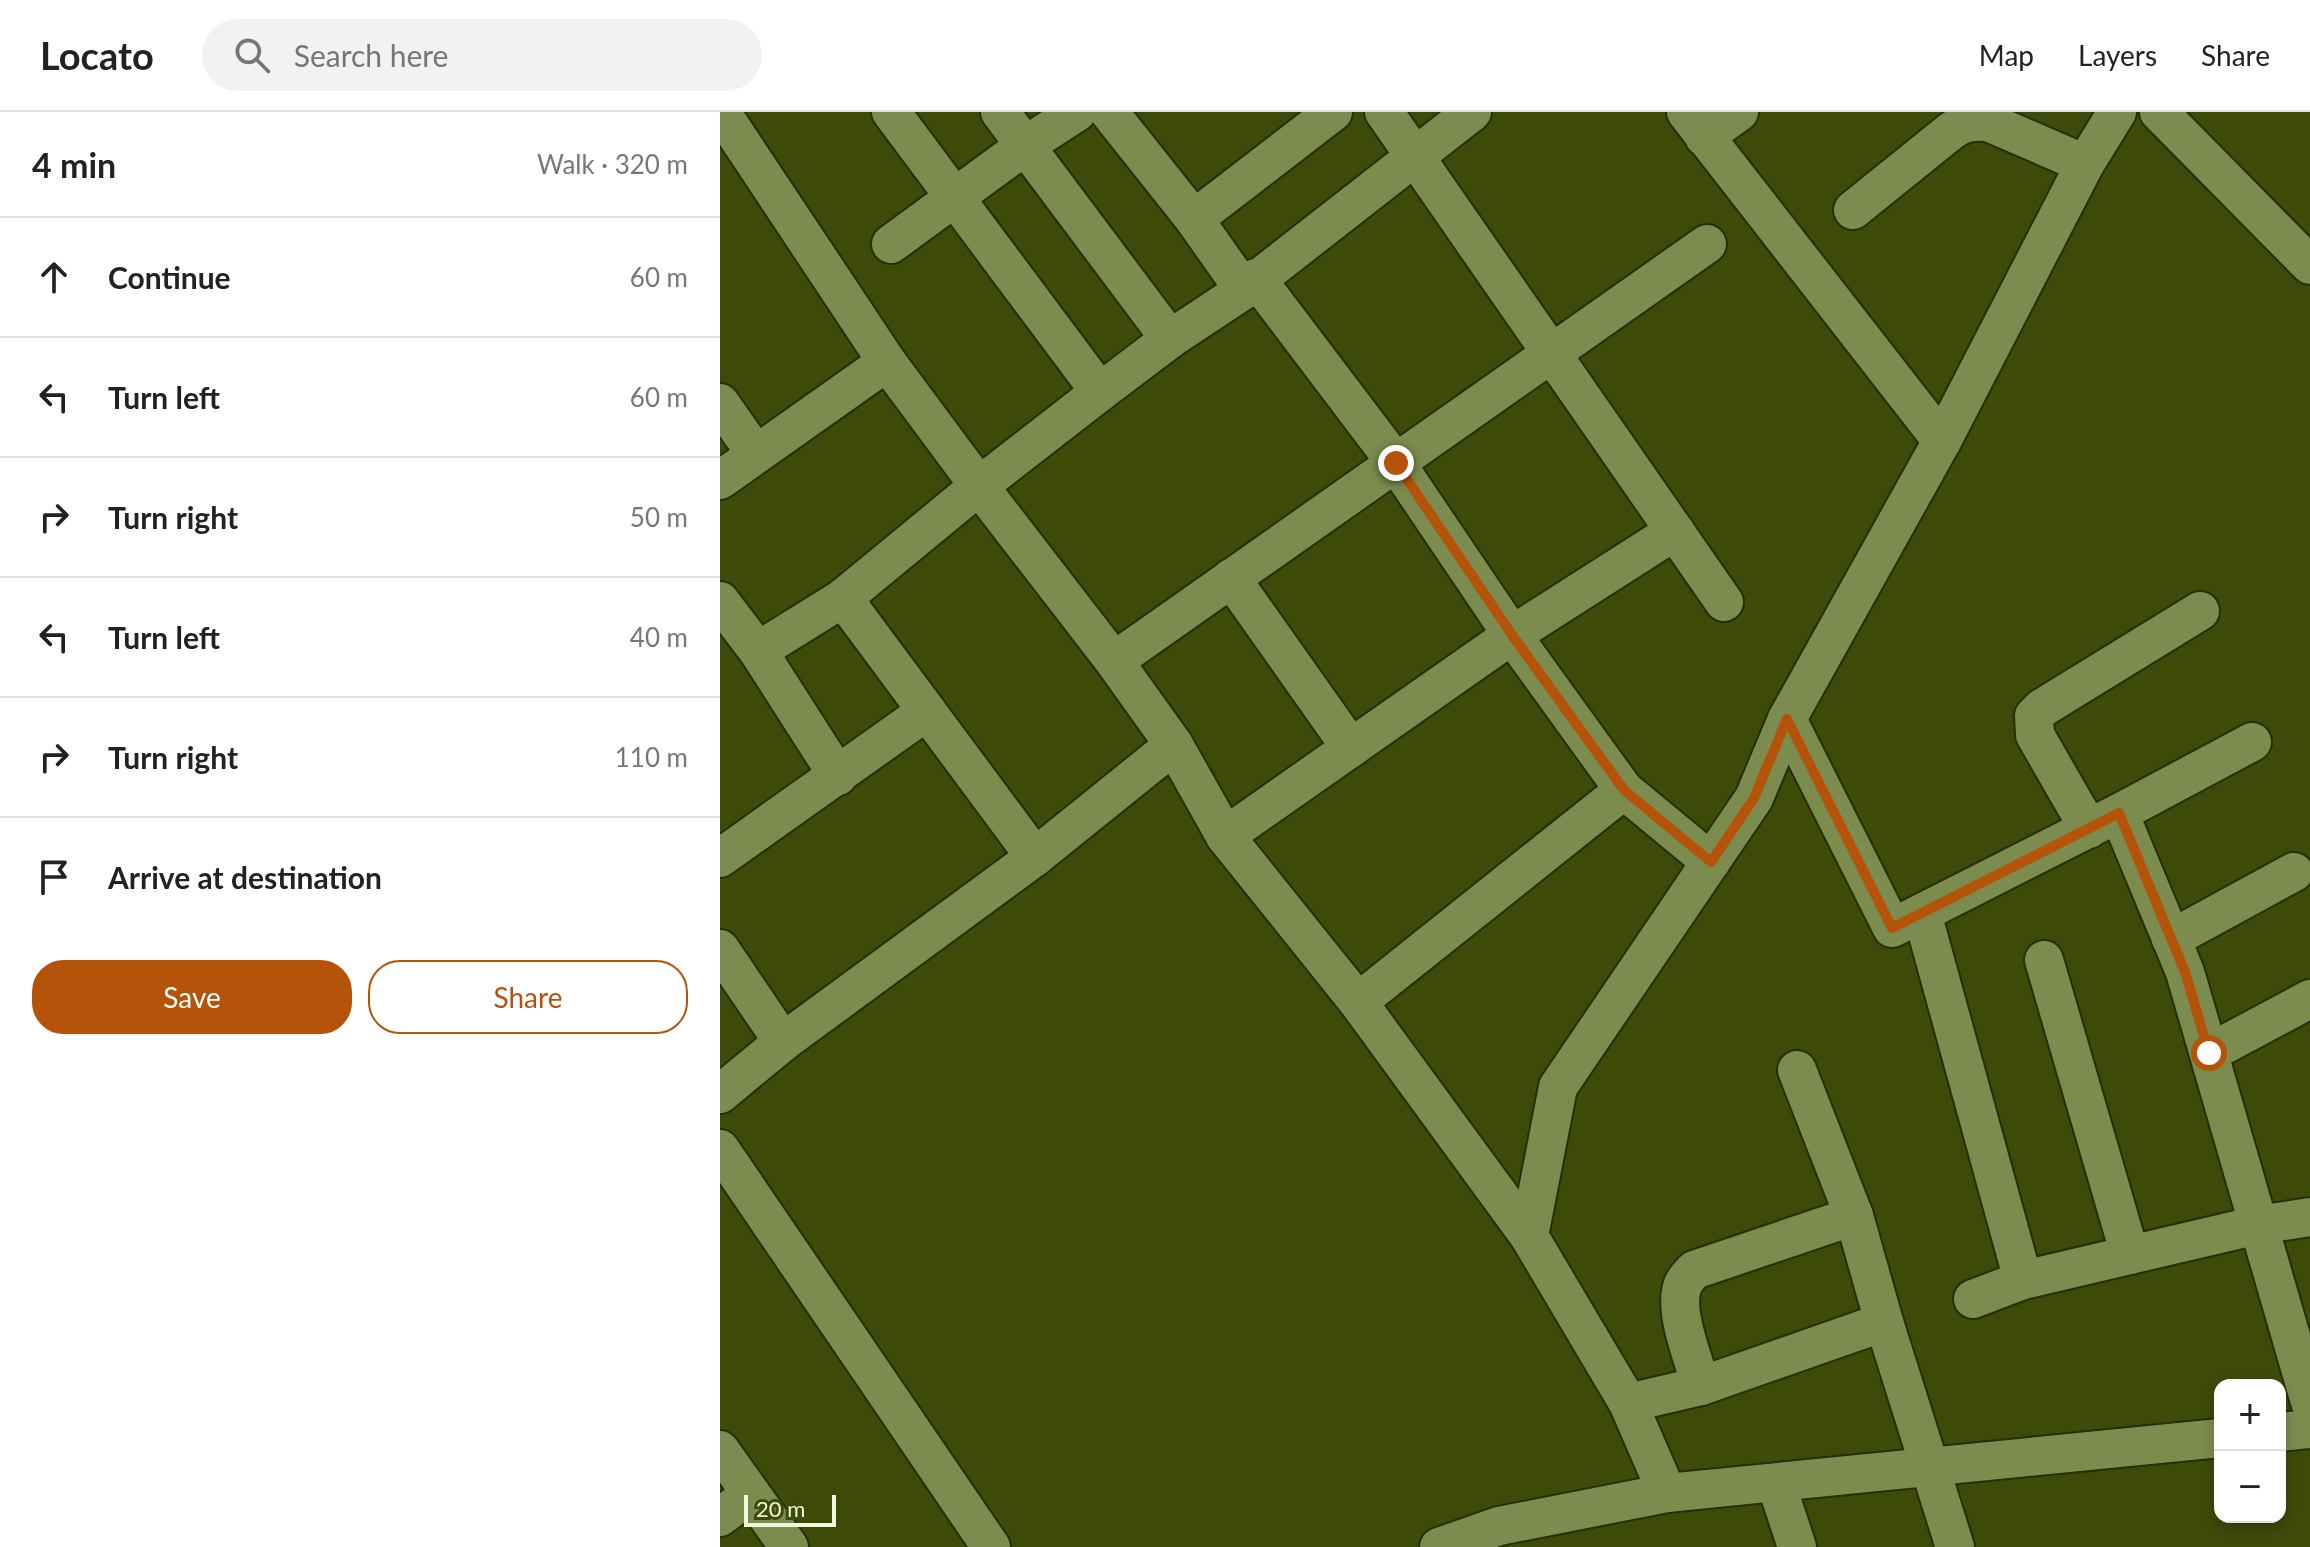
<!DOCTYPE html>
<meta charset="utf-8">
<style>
body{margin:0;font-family:Lato,sans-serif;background:#f2f2f2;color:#222}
.controls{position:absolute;right:24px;bottom:24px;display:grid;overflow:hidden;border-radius:16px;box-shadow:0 4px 12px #0003}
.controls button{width:72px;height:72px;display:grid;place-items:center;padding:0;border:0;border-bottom:2px solid #e0e0e0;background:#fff;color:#222;font:40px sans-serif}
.scale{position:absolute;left:24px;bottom:20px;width:92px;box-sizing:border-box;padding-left:8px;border:4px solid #eff9d9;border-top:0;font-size:22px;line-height:28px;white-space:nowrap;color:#eff9d9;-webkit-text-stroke:6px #3d4a08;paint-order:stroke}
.stop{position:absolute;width:24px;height:24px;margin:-18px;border:6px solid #b45309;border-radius:50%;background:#fff}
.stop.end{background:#b45309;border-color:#fff;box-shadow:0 2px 8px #0008}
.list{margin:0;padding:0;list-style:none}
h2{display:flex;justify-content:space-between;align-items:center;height:104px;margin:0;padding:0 32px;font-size:34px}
h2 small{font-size:26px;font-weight:400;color:#767676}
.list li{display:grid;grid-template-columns:52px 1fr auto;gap:24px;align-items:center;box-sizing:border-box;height:120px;padding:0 32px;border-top:2px solid #e0e0e0}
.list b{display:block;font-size:30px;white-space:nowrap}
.list em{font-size:26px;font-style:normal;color:#767676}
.actions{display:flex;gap:16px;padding:24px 32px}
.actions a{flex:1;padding:18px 0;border:2px solid #b45309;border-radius:32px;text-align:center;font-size:28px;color:#b45309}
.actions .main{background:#b45309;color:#fff}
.icon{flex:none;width:44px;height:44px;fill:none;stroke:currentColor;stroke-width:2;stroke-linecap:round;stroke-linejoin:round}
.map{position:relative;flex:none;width:1590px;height:1435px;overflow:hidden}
header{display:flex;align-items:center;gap:48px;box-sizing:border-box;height:112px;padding:0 40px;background:#fff;border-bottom:2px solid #e0e0e0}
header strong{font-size:38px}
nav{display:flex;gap:44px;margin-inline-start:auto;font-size:28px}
.search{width:560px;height:72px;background:#f2f2f2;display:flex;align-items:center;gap:20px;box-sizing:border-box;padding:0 28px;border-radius:44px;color:#767676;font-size:30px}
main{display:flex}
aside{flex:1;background:#fff}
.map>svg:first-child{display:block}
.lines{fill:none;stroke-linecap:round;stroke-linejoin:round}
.minor-casing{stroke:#252f00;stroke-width:42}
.minor{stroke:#7b8c4e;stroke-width:38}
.route{stroke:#b45309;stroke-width:10}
</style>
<header>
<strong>Locato</strong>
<div class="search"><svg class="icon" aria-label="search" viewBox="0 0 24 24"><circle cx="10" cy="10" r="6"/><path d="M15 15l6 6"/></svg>Search here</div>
<nav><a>Map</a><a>Layers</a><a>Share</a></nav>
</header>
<main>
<aside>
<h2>4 min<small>Walk · 320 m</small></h2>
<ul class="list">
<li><svg class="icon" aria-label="ahead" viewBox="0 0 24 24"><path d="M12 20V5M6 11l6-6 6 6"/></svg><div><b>Continue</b></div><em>60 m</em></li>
<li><svg class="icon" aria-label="left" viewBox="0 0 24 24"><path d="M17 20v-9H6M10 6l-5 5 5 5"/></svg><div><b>Turn left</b></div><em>60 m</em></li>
<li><svg class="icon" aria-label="right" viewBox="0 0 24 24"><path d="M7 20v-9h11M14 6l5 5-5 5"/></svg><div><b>Turn right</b></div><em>50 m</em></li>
<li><svg class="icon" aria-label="left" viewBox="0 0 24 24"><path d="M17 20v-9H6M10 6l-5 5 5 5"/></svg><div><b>Turn left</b></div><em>40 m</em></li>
<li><svg class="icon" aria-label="right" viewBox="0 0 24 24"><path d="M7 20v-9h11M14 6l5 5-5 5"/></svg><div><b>Turn right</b></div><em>110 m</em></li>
<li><svg class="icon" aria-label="arrive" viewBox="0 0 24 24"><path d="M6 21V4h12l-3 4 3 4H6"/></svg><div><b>Arrive at destination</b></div></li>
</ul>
<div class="actions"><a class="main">Save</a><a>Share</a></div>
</aside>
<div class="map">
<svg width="1590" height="1435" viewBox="0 0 1590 1435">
<rect width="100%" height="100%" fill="#3d4a08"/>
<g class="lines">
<defs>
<g id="minor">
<path d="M1,0L167,250L259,374L394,549L454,633L505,724L638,890L809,1124L908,1291L947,1381"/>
<path d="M171,0L380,280"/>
<path d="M280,0L450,227"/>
<path d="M389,0L474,107L524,178"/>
<path d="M664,0L1004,490"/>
<path d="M966,0L1222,329"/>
<path d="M1439,0L1590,153"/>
<path d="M984,25L1019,0"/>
<path d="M1133,98L1231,19C1244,10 1253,9 1268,10L1365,52"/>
<path d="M474,107L613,0"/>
<path d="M171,132L306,33L357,0"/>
<path d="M536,166L676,351L792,523L904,678L991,750"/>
<path d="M0,291L36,342"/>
<path d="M0,368L167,250"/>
<path d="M511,466L631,636"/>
<path d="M123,486L315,745"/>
<path d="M0,489L38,539L118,664"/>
<path d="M38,539L123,486L259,374L380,280L450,227L524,178L752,0"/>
<path d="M394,549L987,132"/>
<path d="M1067,607L1172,816L1399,701L1465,860L1590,1290"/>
<path d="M1399,701L1532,630"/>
<path d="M1369,717L1315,623L1314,604L1322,596L1480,499"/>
<path d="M505,724L792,523L955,419"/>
<path d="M0,746L207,599"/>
<path d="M1202,801L1303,1168"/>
<path d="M1451,827L1574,760"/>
<path d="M0,837L63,930"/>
<path d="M1324,848L1410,1143"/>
<path d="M638,890L904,678"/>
<path d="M1489,941L1590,887"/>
<path d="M1077,958L1134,1104L1164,1210L1235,1435"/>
<path d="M0,982L63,930L315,745L454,633"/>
<path d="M0,1037L271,1435"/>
<path d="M809,1124L838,975L1034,686L1067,607L1222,329L1365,52L1397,0"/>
<path d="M1253,1187L1303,1168L1538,1113L1590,1105"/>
<path d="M981,1274C974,1249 956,1205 961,1180C962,1170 968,1165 974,1158L1134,1104"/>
<path d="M908,1291L981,1274L1164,1210"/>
<path d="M1560,1320L1590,1317"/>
<path d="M0,1338L69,1435"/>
<path d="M1056,1371L1077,1435"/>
<path d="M0,1405L31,1382"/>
<path d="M719,1435L779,1414L947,1381L1500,1326"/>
</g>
</defs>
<use href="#minor" class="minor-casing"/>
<use href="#minor" class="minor"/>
</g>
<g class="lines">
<path class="route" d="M676,351L792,523L904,678L991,750L1034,686L1067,607L1172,816L1399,701L1465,860L1489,941"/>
</g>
</svg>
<div class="controls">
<button>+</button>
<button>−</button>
</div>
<div class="scale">20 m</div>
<div class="stop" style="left:1489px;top:941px"></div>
<div class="stop end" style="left:676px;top:351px"></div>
</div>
</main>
